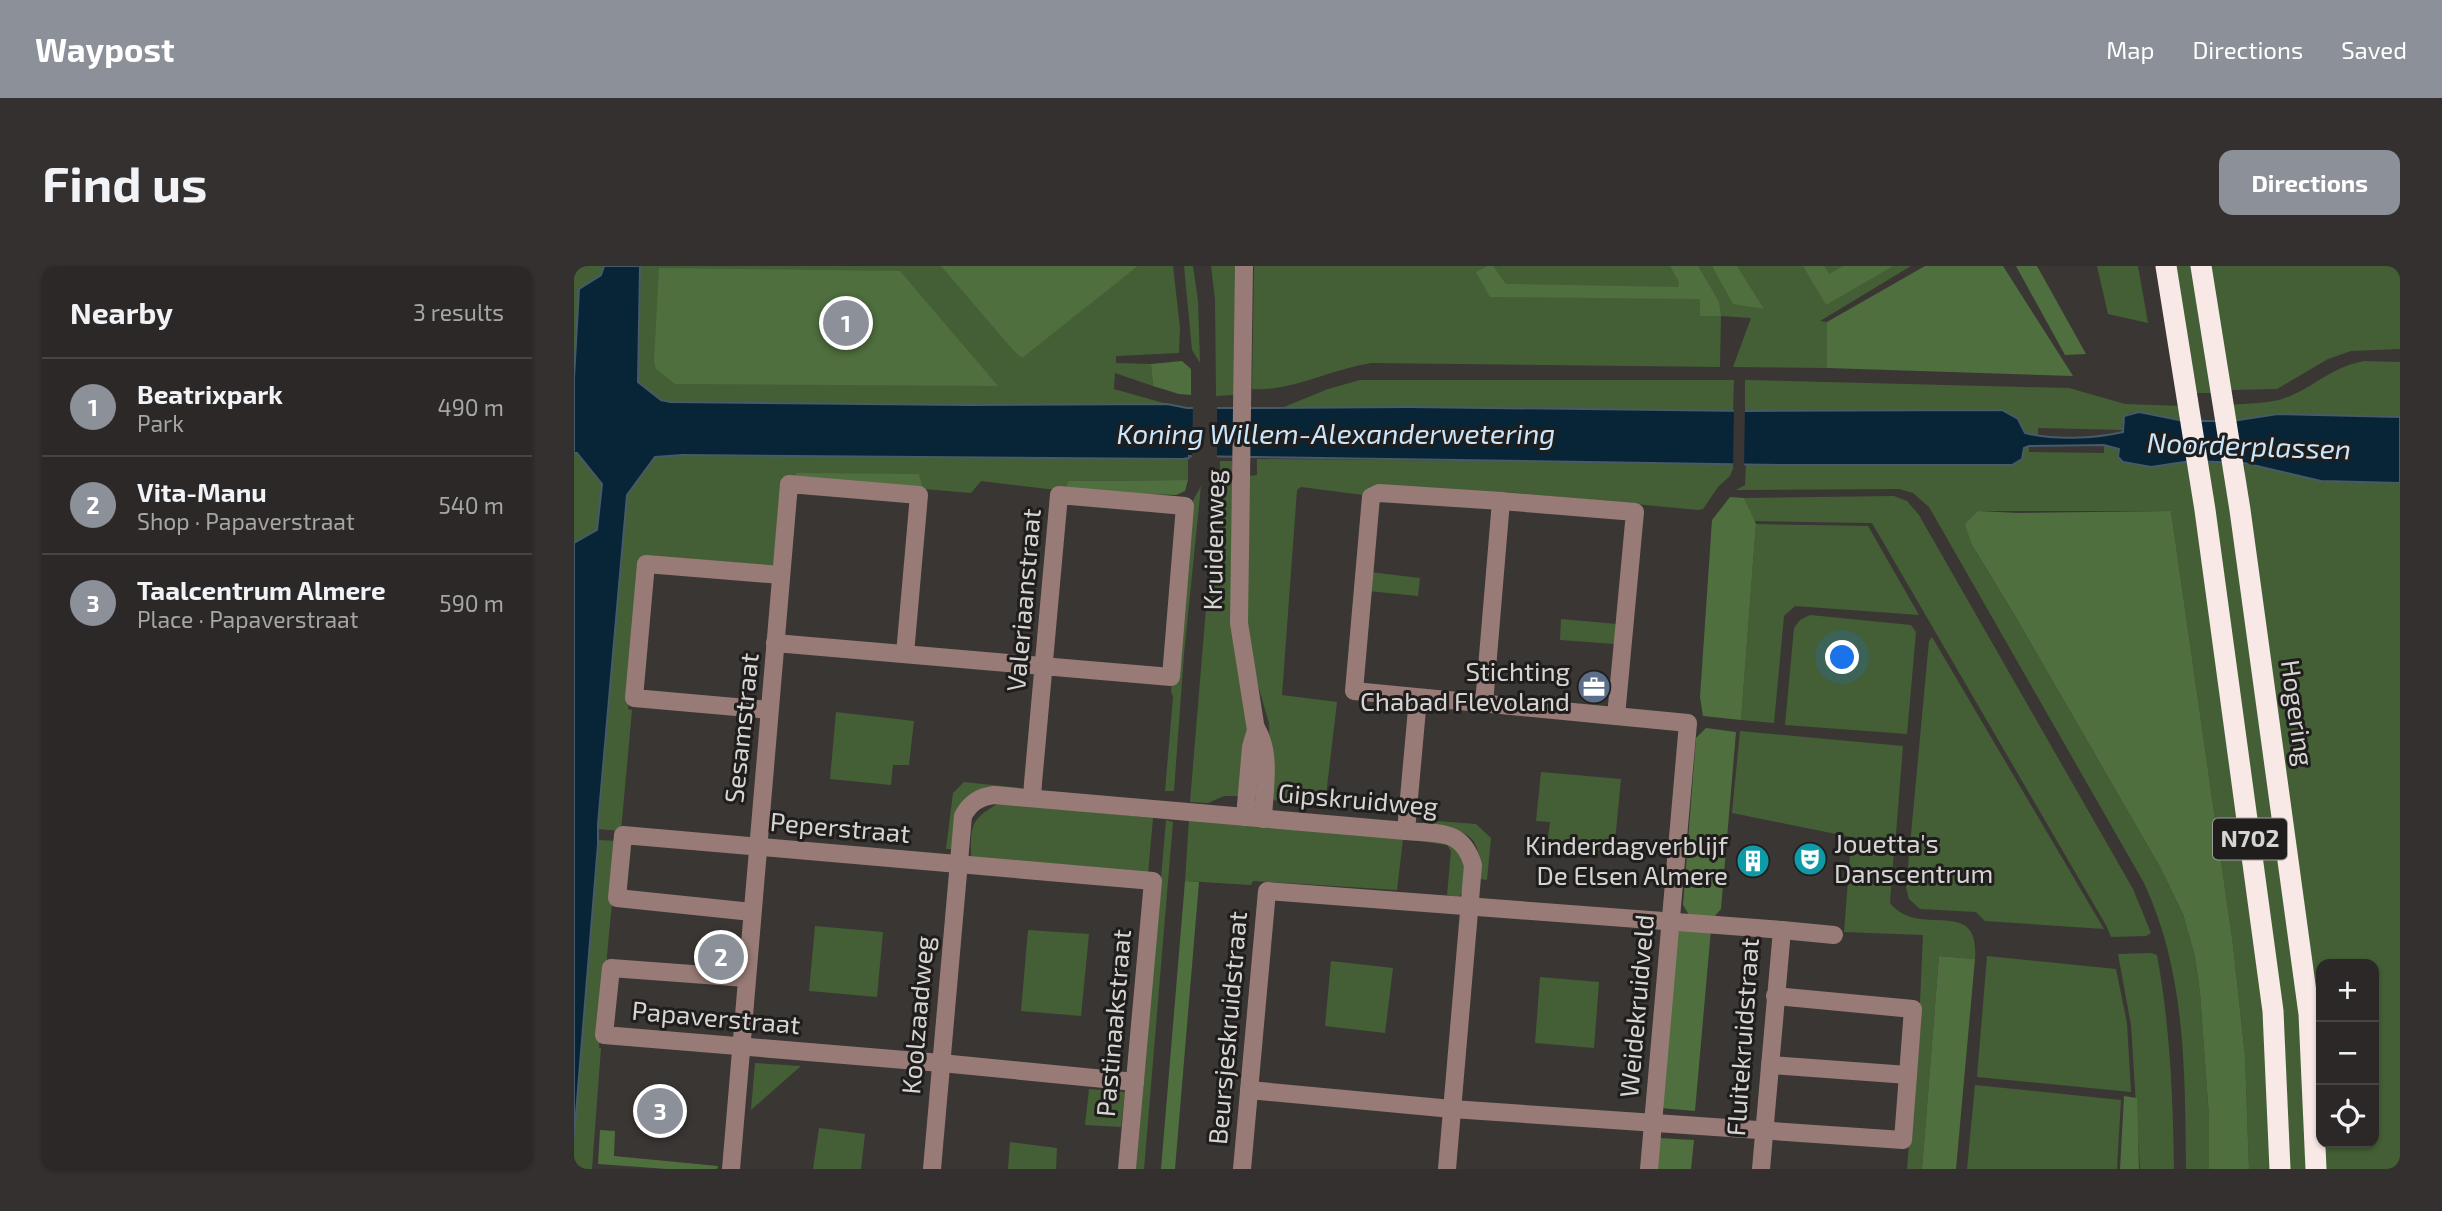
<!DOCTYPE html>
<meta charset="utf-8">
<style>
body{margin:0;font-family:"Exo 2",sans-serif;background:#34302f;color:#f1f3f6}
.controls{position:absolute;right:21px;bottom:21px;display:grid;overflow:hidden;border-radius:14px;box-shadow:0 2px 5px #0004}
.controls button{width:63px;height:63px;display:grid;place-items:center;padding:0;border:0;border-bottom:2px solid #484444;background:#2c2827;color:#f1f3f6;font:35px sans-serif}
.you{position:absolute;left:1269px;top:392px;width:24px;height:24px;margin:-18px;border:5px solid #fff;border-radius:50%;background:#1a73e8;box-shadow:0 0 0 10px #1a73e833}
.badge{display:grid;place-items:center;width:46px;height:46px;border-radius:50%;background:#8c9099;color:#fff;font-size:23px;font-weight:700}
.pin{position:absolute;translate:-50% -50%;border:4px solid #fff;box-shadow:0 2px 7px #0006}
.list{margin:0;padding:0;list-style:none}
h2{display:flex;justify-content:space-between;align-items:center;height:91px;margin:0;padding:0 28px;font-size:30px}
h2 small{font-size:23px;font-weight:400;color:#a6a6a7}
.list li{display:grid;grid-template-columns:46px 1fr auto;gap:21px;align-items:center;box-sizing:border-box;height:98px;padding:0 28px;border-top:2px solid #484444}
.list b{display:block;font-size:26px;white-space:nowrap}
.list p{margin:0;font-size:23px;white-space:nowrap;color:#a6a6a7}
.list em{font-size:23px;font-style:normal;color:#a6a6a7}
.icon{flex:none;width:38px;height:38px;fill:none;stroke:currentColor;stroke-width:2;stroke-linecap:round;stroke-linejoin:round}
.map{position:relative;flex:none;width:1826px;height:903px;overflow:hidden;border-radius:14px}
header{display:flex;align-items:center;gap:42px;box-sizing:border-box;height:98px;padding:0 35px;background:#8c9099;color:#fff}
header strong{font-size:33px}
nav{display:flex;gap:38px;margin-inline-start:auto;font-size:24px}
.intro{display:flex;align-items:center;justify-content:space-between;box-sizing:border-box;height:168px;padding:0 42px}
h1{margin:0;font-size:49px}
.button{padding:18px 32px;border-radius:14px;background:#8c9099;color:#fff;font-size:24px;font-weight:700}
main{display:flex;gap:42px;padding:0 42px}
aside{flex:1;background:#2c2827;border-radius:14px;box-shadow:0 2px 5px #0004}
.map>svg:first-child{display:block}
.green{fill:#445f35}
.forest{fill:#4f6f3e}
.water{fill:#082538;stroke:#465a67;stroke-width:2}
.pier{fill:#3a3634}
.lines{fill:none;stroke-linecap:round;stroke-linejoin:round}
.minor{stroke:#987b77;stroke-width:18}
.highway{stroke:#f8e9e7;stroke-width:21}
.labels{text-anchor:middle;stroke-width:6;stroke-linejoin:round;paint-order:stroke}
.shield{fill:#201e1d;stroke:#a09e9d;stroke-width:2}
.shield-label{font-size:24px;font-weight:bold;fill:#d7d5d4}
.street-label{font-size:26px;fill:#d7d5d4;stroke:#201e1d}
.poi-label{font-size:26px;fill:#d7d5d4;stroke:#201e1d;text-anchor:end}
.water-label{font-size:28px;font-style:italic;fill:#c8e6fd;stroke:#201e1d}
</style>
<header>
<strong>Waypost</strong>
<nav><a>Map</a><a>Directions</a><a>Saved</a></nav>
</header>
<div class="intro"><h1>Find us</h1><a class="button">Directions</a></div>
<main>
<aside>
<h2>Nearby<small>3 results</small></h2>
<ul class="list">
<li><span class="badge">1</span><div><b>Beatrixpark</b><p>Park</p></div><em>490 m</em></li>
<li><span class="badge">2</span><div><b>Vita-Manu</b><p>Shop · Papaverstraat</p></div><em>540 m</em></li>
<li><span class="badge">3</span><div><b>Taalcentrum Almere</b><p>Place · Papaverstraat</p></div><em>590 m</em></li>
</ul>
</aside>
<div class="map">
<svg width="1826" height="903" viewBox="0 0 1826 903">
<rect width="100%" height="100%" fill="#3a3634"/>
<g class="green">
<path d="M0,0H546V14L564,0H599L606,62L605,87L542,90V97L577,98L579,120L541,107L540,123L593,138L395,139L96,136L87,134L75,126L0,114Z"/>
<path d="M610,0H619L624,35L626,97L618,84Z"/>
<path d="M637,0H663L660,129L642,130L641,33Z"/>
<path d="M680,0H1337L1246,55L1253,56V102L1159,101L1177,52L1147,50L1146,101L797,97C757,103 717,126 678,123Z"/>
<path d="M1523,0H1564L1574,57L1534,48Z"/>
<path d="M1600,0H1620L1640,127H1620Z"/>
<path d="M1636,0H1826V83L1777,85L1754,93L1703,123L1656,124Z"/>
<path d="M1790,95L1826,96V151L1704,148L1658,155L1655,139C1673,137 1695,138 1711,132C1741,121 1755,102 1790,95Z"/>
<path d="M786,114H1160L1159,145L710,141L754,123Z"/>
<path d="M1171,114L1495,122L1551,138L1607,140L1610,155L1565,146L1555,147L1548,159L1549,164L1464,162V170L1451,167L1449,161L1427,144L1171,145Z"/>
<path d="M1530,179L1545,183L1549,196L1577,201L1617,195L1692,728L1701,903H1675L1671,790L1659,679L1597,245H1404L1398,279L1440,348L1586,601L1609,648L1621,691L1626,727L1635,851V903H1612C1611,807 1612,706 1570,617L1355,241L1339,227L1325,223L1162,224L1171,219L1172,197L1211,199H1438L1450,182L1455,180V186L1530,187Z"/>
<path d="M0,187H3L28,218L23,264L0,277Z"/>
<path d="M109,189L614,193V214L494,215L491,225L407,215L397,227L208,211L201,303L67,294L54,443L58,444L47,565L24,563L53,229L81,191Z"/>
<path d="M683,193L1161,197L1156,210L1144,221L1129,243L1124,244L933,226L924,228L802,219L789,229L727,221L723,224L708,429L763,436L751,538L697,534L695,457L680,406L673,351L675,210L683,209Z"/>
<path d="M646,195H658V209L662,210L675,454L669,530H650L634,537L616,536L643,209L646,208Z"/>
<path d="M1631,196H1651L1718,656L1736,903H1716L1710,759Z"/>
<path d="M1670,197L1765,216L1826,217V903H1750L1749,877H1800V698H1747V836L1675,263Z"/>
<path d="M627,220L610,388L600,525H591L599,431L597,426L616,240Z"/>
<path d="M1320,230L1333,235L1345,249L1559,623L1577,667L1572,670L1537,671L1533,661L1298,257L1179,255L1170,232Z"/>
<path d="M1182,258L1294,260L1345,349L1221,340L1210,350L1200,457L1167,454Z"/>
<path d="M796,306L846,312L844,330L794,325Z"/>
<path d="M1236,349L1337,359L1342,366L1333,468L1211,459L1220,362L1226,354Z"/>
<path d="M987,353L1043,358L1041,378L986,374Z"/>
<path d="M1358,371L1530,663L1411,655L1402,646L1346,643L1335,633L1332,622L1355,375Z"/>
<path d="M262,446L340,455L335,499H319L317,519L256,513Z"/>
<path d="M1166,465L1329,480L1321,580L1158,547Z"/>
<path d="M967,506L1047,513L1040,586L973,580L976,556L962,555Z"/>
<path d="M390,516L447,522L445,527L409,525L380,583H372L379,527Z"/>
<path d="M425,537L579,552L574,608L397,591C397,558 396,554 425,537Z"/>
<path d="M615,552L876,576L891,592L892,621L885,631L873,629L877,585L873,579L829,573L823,624L679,615L677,619L611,615Z"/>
<path d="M592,554L599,556L570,903H562Z"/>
<path d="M849,554L902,558L917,572L913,614L906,613C908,564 891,564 849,560Z"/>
<path d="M24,574L44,575L26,762L25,782H27L18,903H0V872Z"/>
<path d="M1277,576L1320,584L1316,637C1345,674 1406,628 1401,693L1365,690L1348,903H1333L1346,737L1349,669L1270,666Z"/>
<path d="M241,660L309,666L303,731L235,725Z"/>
<path d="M454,664L515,668L507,750L447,745Z"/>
<path d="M1577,687L1583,689C1596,760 1599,831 1600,903H1566L1557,759L1544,688Z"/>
<path d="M1413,690L1542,703L1553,757L1557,826L1403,811Z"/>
<path d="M757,695L819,702L811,767L751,760Z"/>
<path d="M966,711L1025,716L1020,782L961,777Z"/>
<path d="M181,797L227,800L177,844Z"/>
<path d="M1401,819L1547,834L1543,903H1393Z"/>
<path d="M515,823L551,826L547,861L511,859Z"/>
<path d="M245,862L291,868L287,903H239Z"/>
<path d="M436,876L483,882L482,903H434Z"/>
</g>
<g class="forest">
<path d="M367,0H564L448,92L439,84Z"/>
<path d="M914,0H919L932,18L1104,21L1105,16L1096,0H1124L1145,36L1147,50H1126V33L916,31L902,6Z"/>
<path d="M1138,0H1163L1190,43L1159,38Z"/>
<path d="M1229,0H1250L1255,8L1269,0H1319L1252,39Z"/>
<path d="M1351,0H1429L1499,110L1253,102V56Z"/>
<path d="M1442,0H1463L1512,88L1491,89Z"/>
<path d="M85,2L326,5L424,120L101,118L82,103L80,95Z"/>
<path d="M608,95L617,103V129L605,128L579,120L577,98Z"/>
<path d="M223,207L345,208L349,223L220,212Z"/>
<path d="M614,214L611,225L602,229L491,225L494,215Z"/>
<path d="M1156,231L1170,232L1182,258L1167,454L1129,450L1126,431L1138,254Z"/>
<path d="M1404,245L1444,247L1597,245L1659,679L1671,790L1675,903H1635V851L1626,727L1621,691L1609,648L1586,601L1440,348L1398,279L1391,258Z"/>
<path d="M1132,462L1162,466L1147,643L1139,652L1115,649L1109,639L1122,472Z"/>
<path d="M611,615L625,616L601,903H587Z"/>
<path d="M1107,661L1137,663L1121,845L1087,842L1102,666Z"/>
<path d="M1365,690L1401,693L1382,903H1348Z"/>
<path d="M1550,830L1563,832L1565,903H1546Z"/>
<path d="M26,864L41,865L40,890L144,900L143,903H93L24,898Z"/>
<path d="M1085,872L1120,874L1117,903H1082Z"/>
</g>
<path class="water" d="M30,0H66L64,116L87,134L96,136L395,139L593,138L613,142H680L835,141L1171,145L1428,144L1444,153L1451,167C1480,174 1519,173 1549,166L1550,150L1565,146L1610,155H1658L1704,148L1826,151V217L1747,215L1670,197L1617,195L1577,201L1549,196L1544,191L1545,183L1530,179L1455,180L1450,182L1448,193L1438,199H1211L615,190V192L608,193L109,189L81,191L53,229L24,558V578L0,872V277L23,264L28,218L3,187H0V112L5,23L27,9Z"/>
<g class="pier">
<path d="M619,138H643V194H618Z"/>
<path d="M1160,141L1171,142L1170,201H1159Z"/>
</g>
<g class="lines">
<g class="minor">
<path d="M670,0L665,357L682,464L677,481L671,551"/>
<path d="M927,235L1061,246L1042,450"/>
<path d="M201,377L597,411L611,240L485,229L459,517L458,532"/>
<path d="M910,438L927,235L805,227L797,231L780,425L1114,457L1075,903"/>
<path d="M195,444L60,432L72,298L207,309"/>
<path d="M682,462C698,488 690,523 689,553"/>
<path d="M832,565L844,432"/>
<path d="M178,646L43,632L49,569L579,615L553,903"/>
<path d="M1208,664L1260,669"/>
<path d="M172,712L37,702L30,769L367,797L561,816"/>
<path d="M1196,799L1334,809"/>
<path d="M675,824L878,843L1329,874L1339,743L1201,730"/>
<path d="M157,903L215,218L345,229L331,388"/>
<path d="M358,903L389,550C396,537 405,531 420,529L832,565C864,568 888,562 899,599L873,903"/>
<path d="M668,903L693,625L1208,664L1187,903"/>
</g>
<g class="highway">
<path d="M1592,0L1631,244L1699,745L1706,903"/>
<path d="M1627,0L1666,244L1735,748L1742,903"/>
</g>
</g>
<defs>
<symbol id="office-disc" viewBox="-11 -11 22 22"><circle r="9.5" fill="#5c6f8a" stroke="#201e1d"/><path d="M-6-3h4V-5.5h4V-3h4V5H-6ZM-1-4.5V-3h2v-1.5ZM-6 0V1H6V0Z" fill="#fff"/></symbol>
<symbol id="theatre-disc" viewBox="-11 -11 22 22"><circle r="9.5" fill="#0f9aa8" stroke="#201e1d"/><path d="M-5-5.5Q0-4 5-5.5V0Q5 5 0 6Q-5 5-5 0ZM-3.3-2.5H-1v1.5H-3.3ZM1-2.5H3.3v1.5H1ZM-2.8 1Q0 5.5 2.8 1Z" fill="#fff"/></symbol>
<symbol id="building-disc" viewBox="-11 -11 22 22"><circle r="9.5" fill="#0f9aa8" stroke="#201e1d"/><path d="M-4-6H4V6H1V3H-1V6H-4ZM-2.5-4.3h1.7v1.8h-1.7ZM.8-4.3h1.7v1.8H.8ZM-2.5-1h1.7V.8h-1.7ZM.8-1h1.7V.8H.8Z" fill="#fff"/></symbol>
</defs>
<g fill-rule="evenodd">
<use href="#office-disc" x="1001" y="402" width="38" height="38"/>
<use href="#theatre-disc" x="1217" y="574" width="38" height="38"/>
<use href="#building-disc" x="1160" y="576" width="38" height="38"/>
</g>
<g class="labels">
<rect class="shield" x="1639" y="552.5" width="74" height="41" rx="5"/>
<g class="shield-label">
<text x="1676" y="581">N702</text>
</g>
<g class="street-label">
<text transform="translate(640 274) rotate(-89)" y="9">Kruidenweg</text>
<text transform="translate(450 334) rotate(-85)" y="9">Valeriaanstraat</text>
<text transform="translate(1723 447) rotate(82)" y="9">Hogering</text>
<text transform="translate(168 462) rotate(-84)" y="9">Sesamstraat</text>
<text transform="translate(784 534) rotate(5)" y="9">Gipskruidweg</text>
<text transform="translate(266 562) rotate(5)" y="9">Peperstraat</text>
<text transform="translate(1063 740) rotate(-85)" y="9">Weidekruidveld</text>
<text transform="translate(344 749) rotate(-85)" y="9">Koolzaadweg</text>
<text transform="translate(142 752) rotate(5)" y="9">Papaverstraat</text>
<text transform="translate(540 757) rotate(-85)" y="9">Pastinaakstraat</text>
<text transform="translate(654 762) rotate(-85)" y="9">Beursjeskruidstraat</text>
<text transform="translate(1169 771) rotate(-86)" y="9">Fluitekruidstraat</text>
</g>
<g class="poi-label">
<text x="996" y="415">Stichting<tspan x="996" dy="30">Chabad Flevoland</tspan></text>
<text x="1260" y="587" text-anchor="start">Jouetta's<tspan x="1260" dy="30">Danscentrum</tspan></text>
<text x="1154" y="589">Kinderdagverblijf<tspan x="1154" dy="30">De Elsen Almere</tspan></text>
</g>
<g class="water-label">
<text x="762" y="178">Koning Willem-Alexanderwetering</text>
<text transform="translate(1675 180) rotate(2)" y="10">Noorderplassen</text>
</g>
</g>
</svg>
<div class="controls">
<button>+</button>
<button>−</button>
<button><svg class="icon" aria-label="locate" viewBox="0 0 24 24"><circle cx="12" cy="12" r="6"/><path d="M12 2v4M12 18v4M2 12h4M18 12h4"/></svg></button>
</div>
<div class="you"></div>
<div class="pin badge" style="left:272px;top:57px">1</div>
<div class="pin badge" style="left:147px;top:691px">2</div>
<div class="pin badge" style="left:86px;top:845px">3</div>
</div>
</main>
